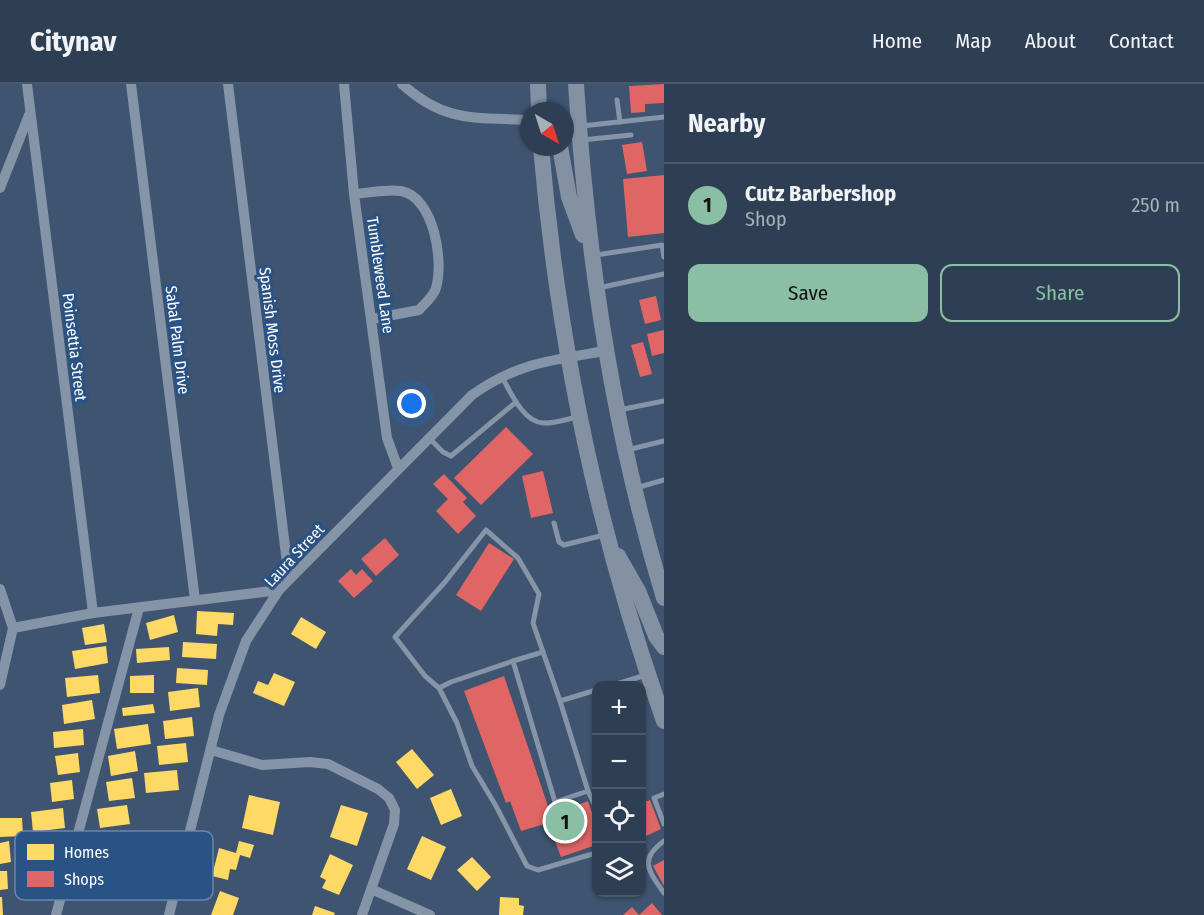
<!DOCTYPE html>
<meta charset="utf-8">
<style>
body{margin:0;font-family:"Fira Sans Condensed",sans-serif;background:#3a4a5e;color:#f1f3f6}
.controls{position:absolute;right:18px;bottom:18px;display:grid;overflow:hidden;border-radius:12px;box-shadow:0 2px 4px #0004}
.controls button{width:54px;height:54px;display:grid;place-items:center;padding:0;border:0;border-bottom:2px solid #49586b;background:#2e3f54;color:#f1f3f6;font:30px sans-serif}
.compass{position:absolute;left:520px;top:18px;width:54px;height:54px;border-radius:50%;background:#2e3f54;box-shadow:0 2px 4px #0004;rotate:141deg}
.you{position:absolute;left:412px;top:320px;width:21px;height:21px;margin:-15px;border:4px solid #fff;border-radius:50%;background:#1a73e8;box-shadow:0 0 0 9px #1a73e833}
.badge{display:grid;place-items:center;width:39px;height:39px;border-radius:50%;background:#8abfa5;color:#111;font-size:20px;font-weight:700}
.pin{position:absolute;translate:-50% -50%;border:3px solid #fff;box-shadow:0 2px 6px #0006}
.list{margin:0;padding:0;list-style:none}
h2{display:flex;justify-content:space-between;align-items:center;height:78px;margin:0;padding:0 24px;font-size:26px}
h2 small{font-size:20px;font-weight:400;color:#a7afb8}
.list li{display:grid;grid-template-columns:39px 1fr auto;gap:18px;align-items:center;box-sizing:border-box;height:84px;padding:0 24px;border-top:2px solid #49586b}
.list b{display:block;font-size:22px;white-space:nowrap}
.list p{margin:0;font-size:20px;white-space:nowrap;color:#a7afb8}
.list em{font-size:20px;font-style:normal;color:#a7afb8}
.actions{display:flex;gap:12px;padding:18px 24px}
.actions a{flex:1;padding:14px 0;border:2px solid #8abfa5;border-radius:12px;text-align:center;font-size:21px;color:#8abfa5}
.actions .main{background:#8abfa5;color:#111}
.icon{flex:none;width:33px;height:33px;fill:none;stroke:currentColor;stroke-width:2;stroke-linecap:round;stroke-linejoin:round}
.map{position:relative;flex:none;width:664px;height:831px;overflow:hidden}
header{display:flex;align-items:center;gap:36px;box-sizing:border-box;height:84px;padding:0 30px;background:#2e3f54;border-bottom:2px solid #49586b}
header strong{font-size:28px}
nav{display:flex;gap:33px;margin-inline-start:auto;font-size:21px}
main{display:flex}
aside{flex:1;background:#2e3f54}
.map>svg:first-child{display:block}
.homes{fill:#ffd966}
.shops{fill:#e06666}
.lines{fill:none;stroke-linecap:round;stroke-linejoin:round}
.service{stroke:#8594a6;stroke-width:5}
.minor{stroke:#8594a6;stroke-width:10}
.primary{stroke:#8391a3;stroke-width:16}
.labels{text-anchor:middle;stroke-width:6;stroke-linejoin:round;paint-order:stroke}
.street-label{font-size:16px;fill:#fff;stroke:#295285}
.key{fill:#295285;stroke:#6986aa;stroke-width:1.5}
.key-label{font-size:16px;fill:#fff}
</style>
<header>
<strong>Citynav</strong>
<nav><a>Home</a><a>Map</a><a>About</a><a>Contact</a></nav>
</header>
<main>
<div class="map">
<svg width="664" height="831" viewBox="0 0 664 831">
<rect width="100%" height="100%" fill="#3e5470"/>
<g class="homes">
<path d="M197,527L234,529L233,541L218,540L217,552L196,550Z"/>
<path d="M174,531L178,548L150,556L146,539Z"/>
<path d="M301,533L326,548L316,565L291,550Z"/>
<path d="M104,540L107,558L85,561L82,544Z"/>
<path d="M183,558L217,560L216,575L182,573Z"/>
<path d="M106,562L108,579L75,585L72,567Z"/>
<path d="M169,563L170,576L137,579L136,565Z"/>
<path d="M177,584L208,586L207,601L176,599Z"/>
<path d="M274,589L295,598L284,622L253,609L258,597L268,601Z"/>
<path d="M98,591L100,609L67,613L65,594Z"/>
<path d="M154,591V609H130V592Z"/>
<path d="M198,604L200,623L170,627L168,608Z"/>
<path d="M92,616L95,635L64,640L62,621Z"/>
<path d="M153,620L155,629L123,632L122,624Z"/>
<path d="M192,633L194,652L165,655L163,637Z"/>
<path d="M148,640L151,660L117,665L114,645Z"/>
<path d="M83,645L84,661L54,664L53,648Z"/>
<path d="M186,659L188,678L159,681L157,662Z"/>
<path d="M412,665L434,691L417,705L396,678Z"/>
<path d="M135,667L138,687L111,692L108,672Z"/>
<path d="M78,669L80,688L58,691L55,672Z"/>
<path d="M177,686L179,706L146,709L144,689Z"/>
<path d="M132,694L135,714L109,717L106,698Z"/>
<path d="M72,696L74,715L52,718L50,699Z"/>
<path d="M451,705L462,732L441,741L430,714Z"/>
<path d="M249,711L280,718L273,751L242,744Z"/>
<path d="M127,721L130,740L100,744L97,725Z"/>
<path d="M341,721L368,729L357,762L330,753Z"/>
<path d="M63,724L65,744L33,748L31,728Z"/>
<path d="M0,734H22L23,752L0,753Z"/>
<path d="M422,752L446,763L431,796L407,785Z"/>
<path d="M9,757L11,778L0,780V759Z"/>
<path d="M239,757L254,761L250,774L240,771L236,786L230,785L228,796L212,792L219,764L236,769Z"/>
<path d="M330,770L353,781L339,811L322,804L326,796L320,793Z"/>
<path d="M472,773L491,793L477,807L457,786Z"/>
<path d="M0,787H7L8,805L0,806Z"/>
<path d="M220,807L239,814L233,831H211Z"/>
<path d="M0,813H2L3,831H0Z"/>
<path d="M500,813L519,814V821L524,822L523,831H499Z"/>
<path d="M315,822L335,829L334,831H312Z"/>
</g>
<g class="shops">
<path d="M664,0V19L645,20V28L631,29L629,2Z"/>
<path d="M642,58L647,87L627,90L622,61Z"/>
<path d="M664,91V149L628,153L623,95Z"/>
<path d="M656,212L661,236L645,240L639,216Z"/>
<path d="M664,246V269L652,272L647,250Z"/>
<path d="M643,258L652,290L640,293L631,261Z"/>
<path d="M506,343L533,370L481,421L454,394Z"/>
<path d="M543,387L553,429L531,434L522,392Z"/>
<path d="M444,390L467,414L463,418L476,432L458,450L436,427L448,415L433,400Z"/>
<path d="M385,454L399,471L376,492L361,475Z"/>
<path d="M489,459L514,475L481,527L456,511Z"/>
<path d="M351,485L356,491L362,485L373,497L354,514L338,497Z"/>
<path d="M504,592L551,731L588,717L596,741V761L561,773L548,739L521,747L510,717L506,719L464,607Z"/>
<path d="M650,716L661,745L642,754V719Z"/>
<path d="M664,776V802L653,782Z"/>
<path d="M652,819L662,831H623L632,823L639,831Z"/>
</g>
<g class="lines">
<g class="service">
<path d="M617,16L620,38"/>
<path d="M582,42L664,33"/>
<path d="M582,56L631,51"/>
<path d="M596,171L662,161L664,173"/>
<path d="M598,204L664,190"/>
<path d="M502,293C510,307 523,338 543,339C553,340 567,335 577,333"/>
<path d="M619,326L664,317"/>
<path d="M430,355L443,368L451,372L516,318"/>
<path d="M627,366L664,357"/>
<path d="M636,404L664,396"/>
<path d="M554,439L559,458L564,461L604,451"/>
<path d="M513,577L543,568"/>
<path d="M610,602L646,591"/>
<path d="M439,604L457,639L472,682L496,722L527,782L538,786L596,769"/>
<path d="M560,617L588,707L555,718L513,577L451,598L439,604L425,592L395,553L445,498L486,446L518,474L539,510L533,539L560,617L596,606"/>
<path d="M588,707L596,724"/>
<path d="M664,710L654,714L664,740"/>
<path d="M664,757C638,776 649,787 664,809"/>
</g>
<g class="minor">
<path d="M27,0L93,529"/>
<path d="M131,0L195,516"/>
<path d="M228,0L289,495"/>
<path d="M344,0L354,110L387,354L398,384"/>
<path d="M402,0C445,39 474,33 529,36"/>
<path d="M0,104L29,31"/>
<path d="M354,110C369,109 387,105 401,107C434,113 444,177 436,204C434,212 424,220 419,226L372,235"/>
<path d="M0,505L13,544L0,601"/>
<path d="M13,544L93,529L279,506"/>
<path d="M211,666L262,681L310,678L328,680L378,705L389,714L395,726L394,740L362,831"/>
<path d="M371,805L430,831"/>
<path d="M56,831L139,524"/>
<path d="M169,831L219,631L246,557L279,506L472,311C517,279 552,276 605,267"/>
</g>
<g class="primary">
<path d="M538,0L539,27"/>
<path d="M576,0C587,174 613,347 664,514"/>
<path d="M541,63C558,260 598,451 664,637"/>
<path d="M560,63L569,113L583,151"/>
<path d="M618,472L638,507L656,552L664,563"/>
</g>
</g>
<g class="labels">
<g class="street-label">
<text transform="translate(381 191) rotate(82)" y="6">Tumbleweed Lane</text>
<text transform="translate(273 246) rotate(83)" y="6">Spanish Moss Drive</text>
<text transform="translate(178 256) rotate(83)" y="6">Sabal Palm Drive</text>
<text transform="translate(75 263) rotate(83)" y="6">Poinsettia Street</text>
<text transform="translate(294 471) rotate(-47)" y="6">Laura Street</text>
</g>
</g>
<rect x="15" y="747" width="198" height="69" rx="9" class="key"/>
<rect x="27" y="760" width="27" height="16" fill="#ffd966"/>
<rect x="27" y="787" width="27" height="16" fill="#e06666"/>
<g class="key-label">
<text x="64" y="774">Homes</text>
<text x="64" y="801">Shops</text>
</g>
</svg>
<div class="controls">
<button>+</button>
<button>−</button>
<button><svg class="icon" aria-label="locate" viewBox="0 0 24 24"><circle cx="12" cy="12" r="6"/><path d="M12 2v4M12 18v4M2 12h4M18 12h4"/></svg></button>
<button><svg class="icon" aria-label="layers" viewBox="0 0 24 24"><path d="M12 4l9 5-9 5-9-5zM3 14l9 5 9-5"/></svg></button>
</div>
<svg class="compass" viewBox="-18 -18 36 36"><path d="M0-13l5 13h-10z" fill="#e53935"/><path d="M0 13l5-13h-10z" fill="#a7afb8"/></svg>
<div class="you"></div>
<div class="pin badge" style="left:565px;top:737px">1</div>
</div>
<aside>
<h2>Nearby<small></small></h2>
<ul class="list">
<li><span class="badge">1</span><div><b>Cutz Barbershop</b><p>Shop</p></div><em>250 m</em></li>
</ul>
<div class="actions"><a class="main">Save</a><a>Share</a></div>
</aside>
</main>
